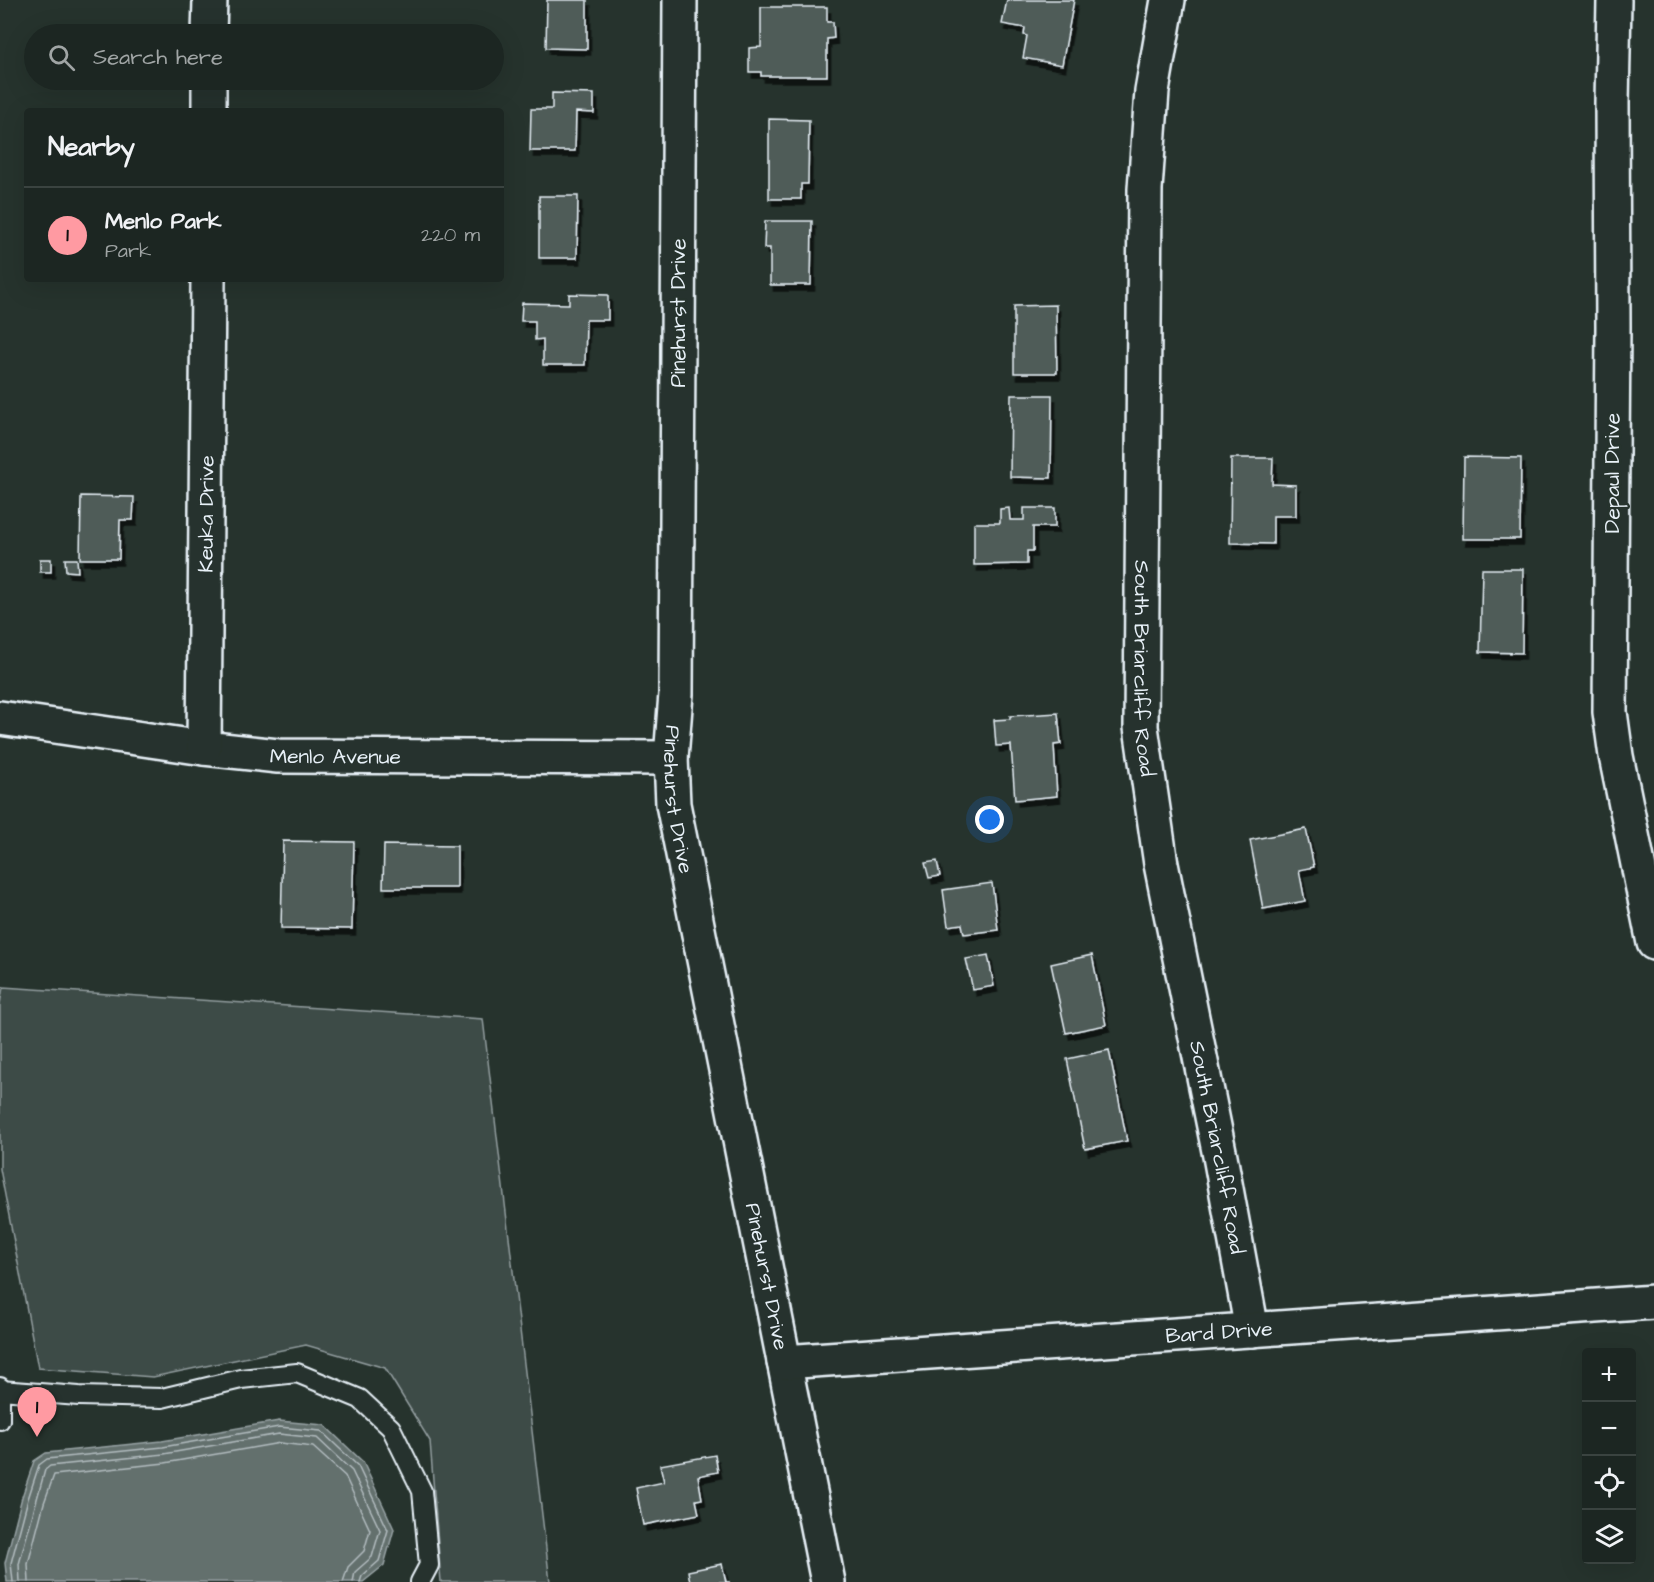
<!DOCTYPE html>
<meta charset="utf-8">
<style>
body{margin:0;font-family:"Architects Daughter",sans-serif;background:#29322f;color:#f1f3f6}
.controls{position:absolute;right:18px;bottom:18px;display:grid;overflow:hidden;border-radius:6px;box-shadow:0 6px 24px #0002}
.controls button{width:54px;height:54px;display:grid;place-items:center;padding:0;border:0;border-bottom:2px solid #3a4340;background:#1c2622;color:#f1f3f6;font:30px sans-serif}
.you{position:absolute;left:990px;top:820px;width:21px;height:21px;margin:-15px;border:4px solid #fff;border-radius:50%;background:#1a73e8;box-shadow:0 0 0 9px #1a73e833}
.badge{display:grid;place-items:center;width:39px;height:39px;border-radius:50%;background:#ff9aa2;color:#111;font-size:20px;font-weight:700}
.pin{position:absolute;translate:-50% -50px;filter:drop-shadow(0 2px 3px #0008)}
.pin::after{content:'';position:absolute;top:32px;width:21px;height:18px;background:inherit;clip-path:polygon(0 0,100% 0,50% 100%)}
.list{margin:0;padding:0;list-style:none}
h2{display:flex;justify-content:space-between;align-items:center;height:78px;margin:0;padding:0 24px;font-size:26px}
h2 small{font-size:20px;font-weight:400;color:#a0a5a5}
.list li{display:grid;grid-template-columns:39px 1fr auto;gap:18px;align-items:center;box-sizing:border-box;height:96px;padding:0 24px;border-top:2px solid #3a4340}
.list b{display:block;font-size:22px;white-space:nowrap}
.list p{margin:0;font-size:20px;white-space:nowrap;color:#a0a5a5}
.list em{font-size:20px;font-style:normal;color:#a0a5a5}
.icon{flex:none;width:33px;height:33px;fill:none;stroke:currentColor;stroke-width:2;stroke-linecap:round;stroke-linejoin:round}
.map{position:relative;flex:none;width:1654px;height:1582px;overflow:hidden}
.search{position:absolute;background:#1c2622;box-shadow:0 6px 24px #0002;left:24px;top:24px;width:480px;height:66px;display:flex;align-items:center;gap:15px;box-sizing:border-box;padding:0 21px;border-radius:33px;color:#a0a5a5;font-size:22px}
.panel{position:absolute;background:#1c2622;box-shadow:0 6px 24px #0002;left:24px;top:108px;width:480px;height:174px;border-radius:6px}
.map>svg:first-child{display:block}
.green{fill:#3e4b47;stroke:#939ea0;stroke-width:1.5}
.water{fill:#636f6d;stroke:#98a3a5;stroke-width:1.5}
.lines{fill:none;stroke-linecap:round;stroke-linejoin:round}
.shore{stroke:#b3bdc0;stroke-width:1.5}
.building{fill:#505c59;stroke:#e8f1f8;stroke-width:1.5;filter:url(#shadow)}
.service-casing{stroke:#e8f1f8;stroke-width:22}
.minor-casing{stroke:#e8f1f8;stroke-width:38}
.service{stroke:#26332d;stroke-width:18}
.minor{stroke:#26332d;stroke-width:33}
.labels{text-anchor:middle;stroke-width:5;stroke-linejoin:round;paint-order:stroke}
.street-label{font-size:21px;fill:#e8f1f8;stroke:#26332d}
</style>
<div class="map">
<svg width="1654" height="1582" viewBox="0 0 1654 1582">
<defs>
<filter id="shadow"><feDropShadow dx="3.5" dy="6" stdDeviation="0" flood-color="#0009"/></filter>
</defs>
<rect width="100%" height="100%" fill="#26332d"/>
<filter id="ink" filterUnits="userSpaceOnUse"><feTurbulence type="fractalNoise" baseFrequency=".0167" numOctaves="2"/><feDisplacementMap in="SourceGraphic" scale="12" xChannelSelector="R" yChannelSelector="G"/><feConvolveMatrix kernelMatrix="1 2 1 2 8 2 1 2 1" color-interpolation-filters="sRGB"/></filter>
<g filter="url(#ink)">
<path class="green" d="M3,987L483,1019L550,1582H441L430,1441L385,1368L306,1345L153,1377L38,1368L0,1169V1004Z"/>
<path class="water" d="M279,1421L324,1425L363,1462L394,1529L384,1565L363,1582H7L5,1563L22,1497L34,1461L46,1453L162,1441Z"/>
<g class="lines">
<g class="shore">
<path d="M13,1582L11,1563L28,1499L39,1465L47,1459L163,1447L279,1427L321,1431L358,1466L388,1530L379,1561L362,1576L360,1582"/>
<path d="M20,1582L19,1564L45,1470L50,1466L164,1454L279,1434L317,1438L352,1471L380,1530L372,1557L355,1572L353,1582"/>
<path d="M29,1582L28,1564L44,1503L54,1475L165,1463L280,1443L313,1447L345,1476L370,1530L364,1551L348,1567L343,1582"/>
</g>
</g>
<g class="building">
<path d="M547,0H587V49L546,48Z"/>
<path d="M1007,0H1074L1062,65L1023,58L1027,36L1024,35L1025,28L1002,24Z"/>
<path d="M761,7H827V22H833L834,38L827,39V76H761V72H749V48L761,47Z"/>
<path d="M552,93L594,94V113L576,112L575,151H530L531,109H552Z"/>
<path d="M769,119L809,120L808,184H801V199H769Z"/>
<path d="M539,196H578L577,258H539Z"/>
<path d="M765,221H812L811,285H770V248H764Z"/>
<path d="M569,294L608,295V320H586L585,365H543V339L535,340V321H521L522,303L569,304Z"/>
<path d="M1056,305L1057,373H1014V306Z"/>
<path d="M1011,395H1052L1051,478L1010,477Z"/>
<path d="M1464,457L1521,458L1520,539H1463Z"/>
<path d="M1231,458H1273L1272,484L1296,485V516H1273V544L1230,543Z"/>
<path d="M81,496L134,497L133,520H120L119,559H80Z"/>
<path d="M1009,508L1010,520H1024V508H1055V527H1033V551H1027V564L974,565V523H1000V509Z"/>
<rect x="40" y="559" width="11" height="13"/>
<path d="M65,559H77L78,572L66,571Z"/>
<path d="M1482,569H1523L1522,653L1480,652Z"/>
<path d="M1058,713L1061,744L1054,745L1057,796L1015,800L1011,745L996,746L994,720L1010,719V716Z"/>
<path d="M1306,829L1314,867L1299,870L1305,901L1263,909L1250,840Z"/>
<path d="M283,841L354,842L352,929L281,928Z"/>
<path d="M384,845L457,846V888H383Z"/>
<path d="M937,861L940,876L929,878L925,863Z"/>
<path d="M992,883L998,930L964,934L962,924L948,926L943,890Z"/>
<path d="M988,955L994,986L973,990L966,959Z"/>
<path d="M1092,955L1106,1025L1066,1033L1051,964Z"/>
<path d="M1109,1050L1127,1141L1085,1149L1067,1059Z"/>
<path d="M715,1455L718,1472L698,1476L702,1499L696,1500L699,1514L643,1525L636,1488L664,1482L660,1465Z"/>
<path d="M722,1564L726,1582H730H690L688,1571Z"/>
</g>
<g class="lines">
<defs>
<g id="service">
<path d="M0,1387V1420"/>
<path d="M0,1390L79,1396L162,1398L241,1379L297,1373L360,1399L391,1428L422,1491L429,1565L420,1582"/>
</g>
<g id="minor">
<path id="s1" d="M680,0L676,694L671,758L673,804L828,1582"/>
<path id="s2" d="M1168,0L1152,91L1145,189L1141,727L1161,864L1220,1156L1252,1330"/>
<path d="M1614,0L1612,103L1613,326L1610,712L1616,756L1654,943"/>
<path d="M209,34L210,0"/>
<path d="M209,111V80"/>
<path id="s3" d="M0,718L204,748L278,756L671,758"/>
<path id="s4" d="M204,748L208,279"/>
<path id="s5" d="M784,1362L1654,1302"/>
</g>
</defs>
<use href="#service" class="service-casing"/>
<use href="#minor" class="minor-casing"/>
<use href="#service" class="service"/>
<use href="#minor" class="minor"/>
</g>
</g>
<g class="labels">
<g class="street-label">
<text transform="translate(678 313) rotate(-90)" y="7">Pinehurst Drive</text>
<text transform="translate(1612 473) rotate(-90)" y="7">Depaul Drive</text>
<text dy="7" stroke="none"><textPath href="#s4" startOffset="234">Keuka Drive</textPath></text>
<text dy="7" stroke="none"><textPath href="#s2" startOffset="670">South Briarcliff Road</textPath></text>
<text dy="7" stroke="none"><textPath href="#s3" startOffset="338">Menlo Avenue</textPath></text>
<text dy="7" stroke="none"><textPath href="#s1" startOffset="800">Pinehurst Drive</textPath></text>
<text dy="7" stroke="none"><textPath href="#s2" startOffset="1156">South Briarcliff Road</textPath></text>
<text dy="7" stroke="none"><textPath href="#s1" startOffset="1286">Pinehurst Drive</textPath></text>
<text dy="7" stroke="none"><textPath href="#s5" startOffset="436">Bard Drive</textPath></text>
</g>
</g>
</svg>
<div class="controls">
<button>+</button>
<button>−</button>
<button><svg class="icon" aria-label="locate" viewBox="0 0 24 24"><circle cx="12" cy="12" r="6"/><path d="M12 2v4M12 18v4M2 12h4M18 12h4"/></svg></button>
<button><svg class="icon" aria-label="layers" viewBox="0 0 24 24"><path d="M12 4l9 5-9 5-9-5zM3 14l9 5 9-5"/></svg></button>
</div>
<div class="you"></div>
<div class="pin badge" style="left:37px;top:1437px">1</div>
<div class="search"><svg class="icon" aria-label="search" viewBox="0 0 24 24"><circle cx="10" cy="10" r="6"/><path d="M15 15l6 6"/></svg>Search here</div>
<section class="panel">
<h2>Nearby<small></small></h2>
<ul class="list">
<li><span class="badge">1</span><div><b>Menlo Park</b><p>Park</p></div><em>220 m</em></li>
</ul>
</section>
</div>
